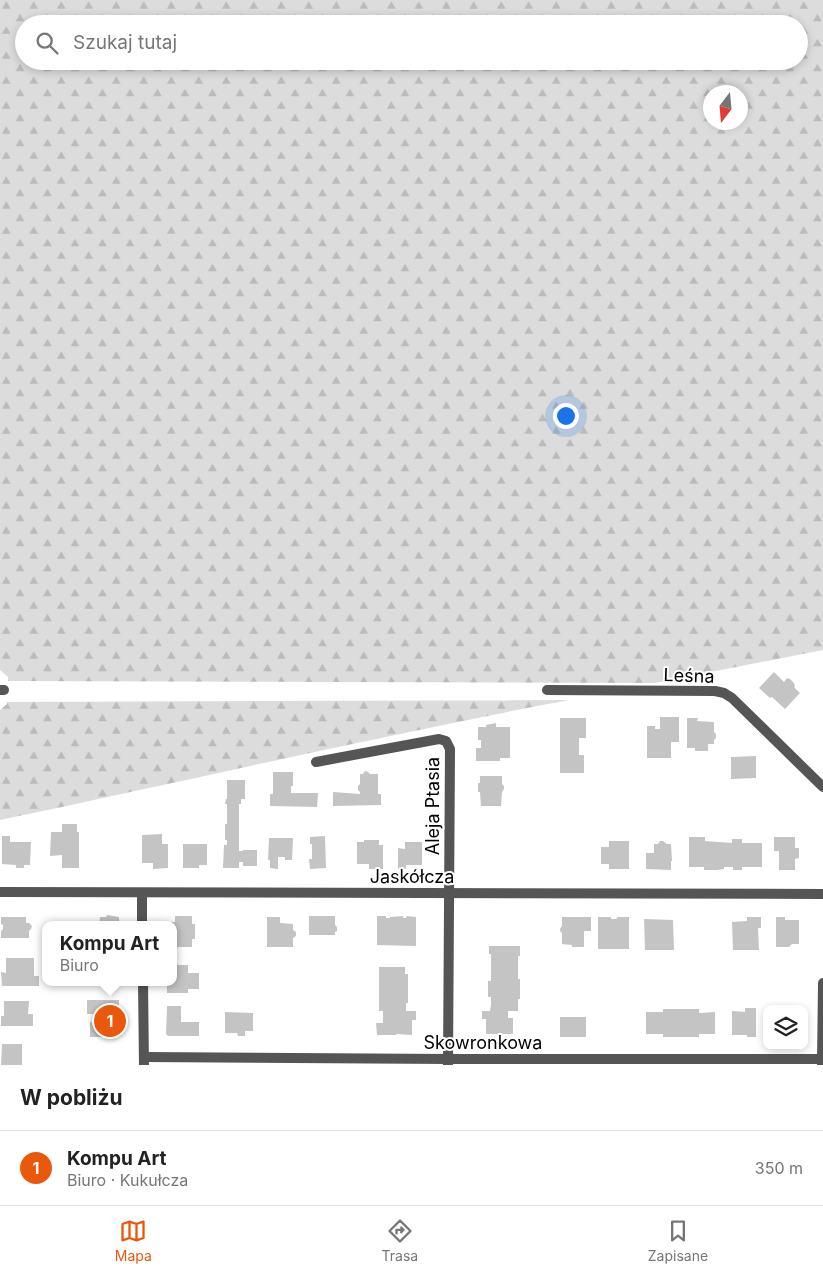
<!DOCTYPE html>
<html lang="pl">
<meta charset="utf-8">
<style>
body{margin:0;font-family:Inter,sans-serif;background:#f2f2f2;color:#222}
.controls{position:absolute;right:15px;bottom:15px;display:grid;overflow:hidden;border-radius:10px;box-shadow:0 2px 8px #0003}
.controls button{width:45px;height:45px;display:grid;place-items:center;padding:0;border:0;border-bottom:1px solid #e0e0e0;background:#fff;color:#222;font:25px sans-serif}
.compass{position:absolute;left:703px;top:85px;width:45px;height:45px;border-radius:50%;background:#fff;box-shadow:0 2px 8px #0003;rotate:196deg}
.you{position:absolute;left:565px;top:415px;width:18px;height:18px;margin:-12px;border:4px solid #fff;border-radius:50%;background:#1a73e8;box-shadow:0 0 0 8px #1a73e833}
.badge{display:grid;place-items:center;width:32px;height:32px;border-radius:50%;background:#ea580c;color:#fff;font-size:16px;font-weight:700}
.pin{position:absolute;translate:-50% -50%;border:2px solid #fff;box-shadow:0 1px 5px #0006}
.popup{position:absolute;left:42px;top:921px;width:135px;height:65px;box-sizing:border-box;display:grid;place-content:center;border-radius:10px;background:#fff;filter:drop-shadow(0 1px 4px #0005);font-size:16px;white-space:nowrap;color:#767676}
.popup b{font-size:19px;color:#222}
.popup::after{content:'';position:absolute;left:50%;top:100%;margin-left:-10px;border:10px solid transparent;border-top-color:#fff}
.list{margin:0;padding:0;list-style:none}
h2{display:flex;justify-content:space-between;align-items:center;height:65px;margin:0;padding:0 20px;font-size:21px}
h2 small{font-size:16px;font-weight:400;color:#767676}
.list li{display:grid;grid-template-columns:32px 1fr auto;gap:15px;align-items:center;box-sizing:border-box;height:75px;padding:0 20px;border-top:1px solid #e0e0e0}
.list b{display:block;font-size:19px;white-space:nowrap}
.list p{margin:0;font-size:16px;white-space:nowrap;color:#767676}
.list em{font-size:16px;font-style:normal;color:#767676}
.icon{flex:none;width:28px;height:28px;fill:none;stroke:currentColor;stroke-width:2;stroke-linecap:round;stroke-linejoin:round}
.map{position:relative;flex:none;width:823px;height:1065px;overflow:hidden}
.search{position:absolute;background:#fff;box-shadow:0 2px 8px #0003;left:15px;right:15px;top:15px;height:55px;display:flex;align-items:center;gap:12px;box-sizing:border-box;padding:0 18px;border-radius:28px;color:#767676;font-size:19px}
.sheet{height:140px;background:#fff}
nav{display:flex;justify-content:space-around;align-items:center;box-sizing:border-box;height:70px;border-top:1px solid #e0e0e0;background:#fff;font-size:14px;color:#767676}
nav a{display:grid;justify-items:center;gap:2px}
nav .on{color:#ea580c}
.map>svg:first-child{display:block}
.forest{fill:url(#forest-firs);fill-rule:evenodd}
.building{fill:#c4c4c4}
.lines{fill:none;stroke-linecap:round;stroke-linejoin:round}
.street{stroke:#555;stroke-width:10}
.labels{text-anchor:middle;stroke-width:4;stroke-linejoin:round;paint-order:stroke}
.street-label{font-size:18px;fill:#000;stroke:#fff}
</style>
<div class="map">
<svg width="823" height="1065" viewBox="0 0 823 1065">
<defs>
<pattern id="forest-firs" width="22" height="20" patternUnits="userSpaceOnUse" patternTransform="scale(1.25)"><rect width="22" height="20" fill="#dcdcdc"/><path d="M5 1l3.5 6h-7zM16 11l3.5 6h-7z" fill="#bbb"/></pattern>
</defs>
<rect width="100%" height="100%" fill="#fff"/>
<g class="forest">
<path d="M0,0H823V650L655,683L8,681V677L0,670ZM24,24H799V61H24ZM710,92H740V122H710Z"/>
<path d="M569,700C379,736 190,780 0,820V710L7,704V702Z"/>
</g>
<g class="building">
<path d="M774,672L784,682L787,678L790,679L794,683L795,686L794,687L800,693L785,709L772,697L770,698L759,688Z"/>
<path d="M660,717H679V742H671V758H647V726H655V729H660Z"/>
<path d="M560,718H586V738H579V755H584V773H560Z"/>
<path d="M687,718H698L697,721L714,722V732L716,734V738L714,740V744H708V751H695V748H687Z"/>
<path d="M496,723V727H510V758H500V761H476V748H481V740H478V727H486V725Z"/>
<path d="M756,756V778L731,779V757Z"/>
<path d="M365,771L368,772L370,774H378V794H381V805L333,806V792L360,794V792L358,790V786L360,784V774H363Z"/>
<path d="M273,772H293V786H291V793H318L317,807L270,806V794H273Z"/>
<path d="M480,776H502V784L504,786V789L502,792L501,806H481L480,792H478V783H480Z"/>
<path d="M227,780H245V799H241V804H239V851H243V850H257V866H243V862H239V868H223L224,845H227V840H225V824H227V804H225L226,799H227Z"/>
<path d="M62,824H77V832H79V868H62V855L50,856L51,832H62Z"/>
<path d="M162,834V844H168V868L153,869V863H142V835Z"/>
<path d="M2,836H10V842H31L30,865H24V868H16V865L2,864Z"/>
<path d="M325,836L326,868L310,869L309,859H312V844H310V837Z"/>
<path d="M689,837H705V841L732,843V839H742V843H762V867H742V870H733V867H724V869L717,870H704V867H689Z"/>
<path d="M774,837H795V848H799V858L795,859V870H779V851H774Z"/>
<path d="M269,838H293L292,860H285V857H278V869L270,868V860H268Z"/>
<path d="M364,840H379V845H383V869H369V864H357V842H364Z"/>
<path d="M609,841H629V869H609V864H601V847H609Z"/>
<path d="M660,841H663L667,844H671L672,861H671V870L646,869V853H654V844H658Z"/>
<path d="M405,842H422V865H406V869H398V848L405,849Z"/>
<path d="M183,844H207V865H199V868H183Z"/>
<path d="M107,915L119,917V925H99L100,917H106Z"/>
<path d="M175,916H192V924H195V939H192V947H175L174,925H169V922H175Z"/>
<path d="M309,916H335V925L337,927V931L335,932V935H309Z"/>
<path d="M377,916H386V918H390V917L403,916V918H406L407,916L416,917V946L377,945Z"/>
<path d="M1,917H26V923H29L32,926L31,929L29,931V938H1V931L3,929V925L1,924Z"/>
<path d="M267,917H280V923L293,924V930L296,932V936L293,938V947H267Z"/>
<path d="M562,917H591V931H584V947H572V945L562,944V933L560,931V929L562,926Z"/>
<path d="M598,917H611V919H616L618,917H629V949H598Z"/>
<path d="M747,917H761V928H758L759,950H733L732,922L747,921Z"/>
<path d="M776,917H785V920H799V944H792L789,947H776Z"/>
<path d="M644,919L673,920L674,950H645Z"/>
<path d="M489,946H520V956H518V979H520V999H518V1011H508V1018H513V1034H486V1019H482V1011H490L491,1005V997H488V981H491V954H489Z"/>
<path d="M6,958H34V976H39V986H2L1,972L6,973Z"/>
<path d="M174,965H188V973H199V989H188V993H167V984H168V982H174Z"/>
<path d="M379,967H405V974H408V1003H406V1011H416V1020H412V1035L396,1034V1035H377L376,1023H383V1011H379Z"/>
<path d="M87,1000H119V1037H90V1022H97V1014H87Z"/>
<path d="M4,1001H29L28,1014H33V1026H1V1016H4Z"/>
<path d="M781,1005H790L791,1007H799V1009H774V1007H779Z"/>
<path d="M167,1006H181V1022H199V1036H168L166,1034Z"/>
<path d="M745,1008H756V1037H747V1035H732V1011L745,1012Z"/>
<path d="M663,1009H699V1013L715,1012V1034H699V1037H663V1034H646V1012H663Z"/>
<path d="M225,1012L253,1013V1031H245V1036H238L237,1033H225Z"/>
<rect x="560" y="1017" width="26" height="20"/>
<path d="M2,1044H22V1065H1Z"/>
</g>
<g class="lines">
<g class="street">
<path d="M0,690H4"/>
<path d="M547,690L715,691L724,693L732,698L823,787"/>
<path d="M316,762L439,739L446,741L450,749L448,1064"/>
<path d="M0,892L823,894"/>
<path d="M142,893V925"/>
<path d="M143,982L144,1065"/>
<path d="M144,1057L448,1059H822"/>
<path d="M822,1064L823,983"/>
</g>
</g>
<g class="labels">
<g class="street-label">
<text transform="translate(689 676) rotate(2)" y="6">Leśna</text>
<text transform="translate(433 806) rotate(-90)" y="6">Aleja Ptasia</text>
<text x="412" y="883">Jaskółcza</text>
<text x="483" y="1049">Skowronkowa</text>
</g>
</g>
</svg>
<div class="controls">
<button><svg class="icon" aria-label="layers" viewBox="0 0 24 24"><path d="M12 4l9 5-9 5-9-5zM3 14l9 5 9-5"/></svg></button>
</div>
<svg class="compass" viewBox="-18 -18 36 36"><path d="M0-13l5 13h-10z" fill="#e53935"/><path d="M0 13l5-13h-10z" fill="#767676"/></svg>
<div class="you"></div>
<div class="pin badge" style="left:110px;top:1021px">1</div>
<div class="popup"><b>Kompu Art</b>Biuro</div>
<div class="search"><svg class="icon" aria-label="search" viewBox="0 0 24 24"><circle cx="10" cy="10" r="6"/><path d="M15 15l6 6"/></svg>Szukaj tutaj</div>
</div>
<section class="sheet">
<h2>W pobliżu<small></small></h2>
<ul class="list">
<li><span class="badge">1</span><div><b>Kompu Art</b><p>Biuro · Kukułcza</p></div><em>350 m</em></li>
</ul>
</section>
<nav>
<a class="on"><svg class="icon" aria-label="map" viewBox="0 0 24 24"><path d="M3 6l6-2 6 2 6-2v14l-6 2-6-2-6 2zM9 4v14M15 6v14"/></svg>Mapa</a>
<a><svg class="icon" aria-label="directions" viewBox="0 0 24 24"><path d="M12 3l9 9-9 9-9-9zM9 14v-3h6M13 9l2 2-2 2"/></svg>Trasa</a>
<a><svg class="icon" aria-label="saved" viewBox="0 0 24 24"><path d="M7 4h10v16l-5-4-5 4z"/></svg>Zapisane</a>
</nav>
